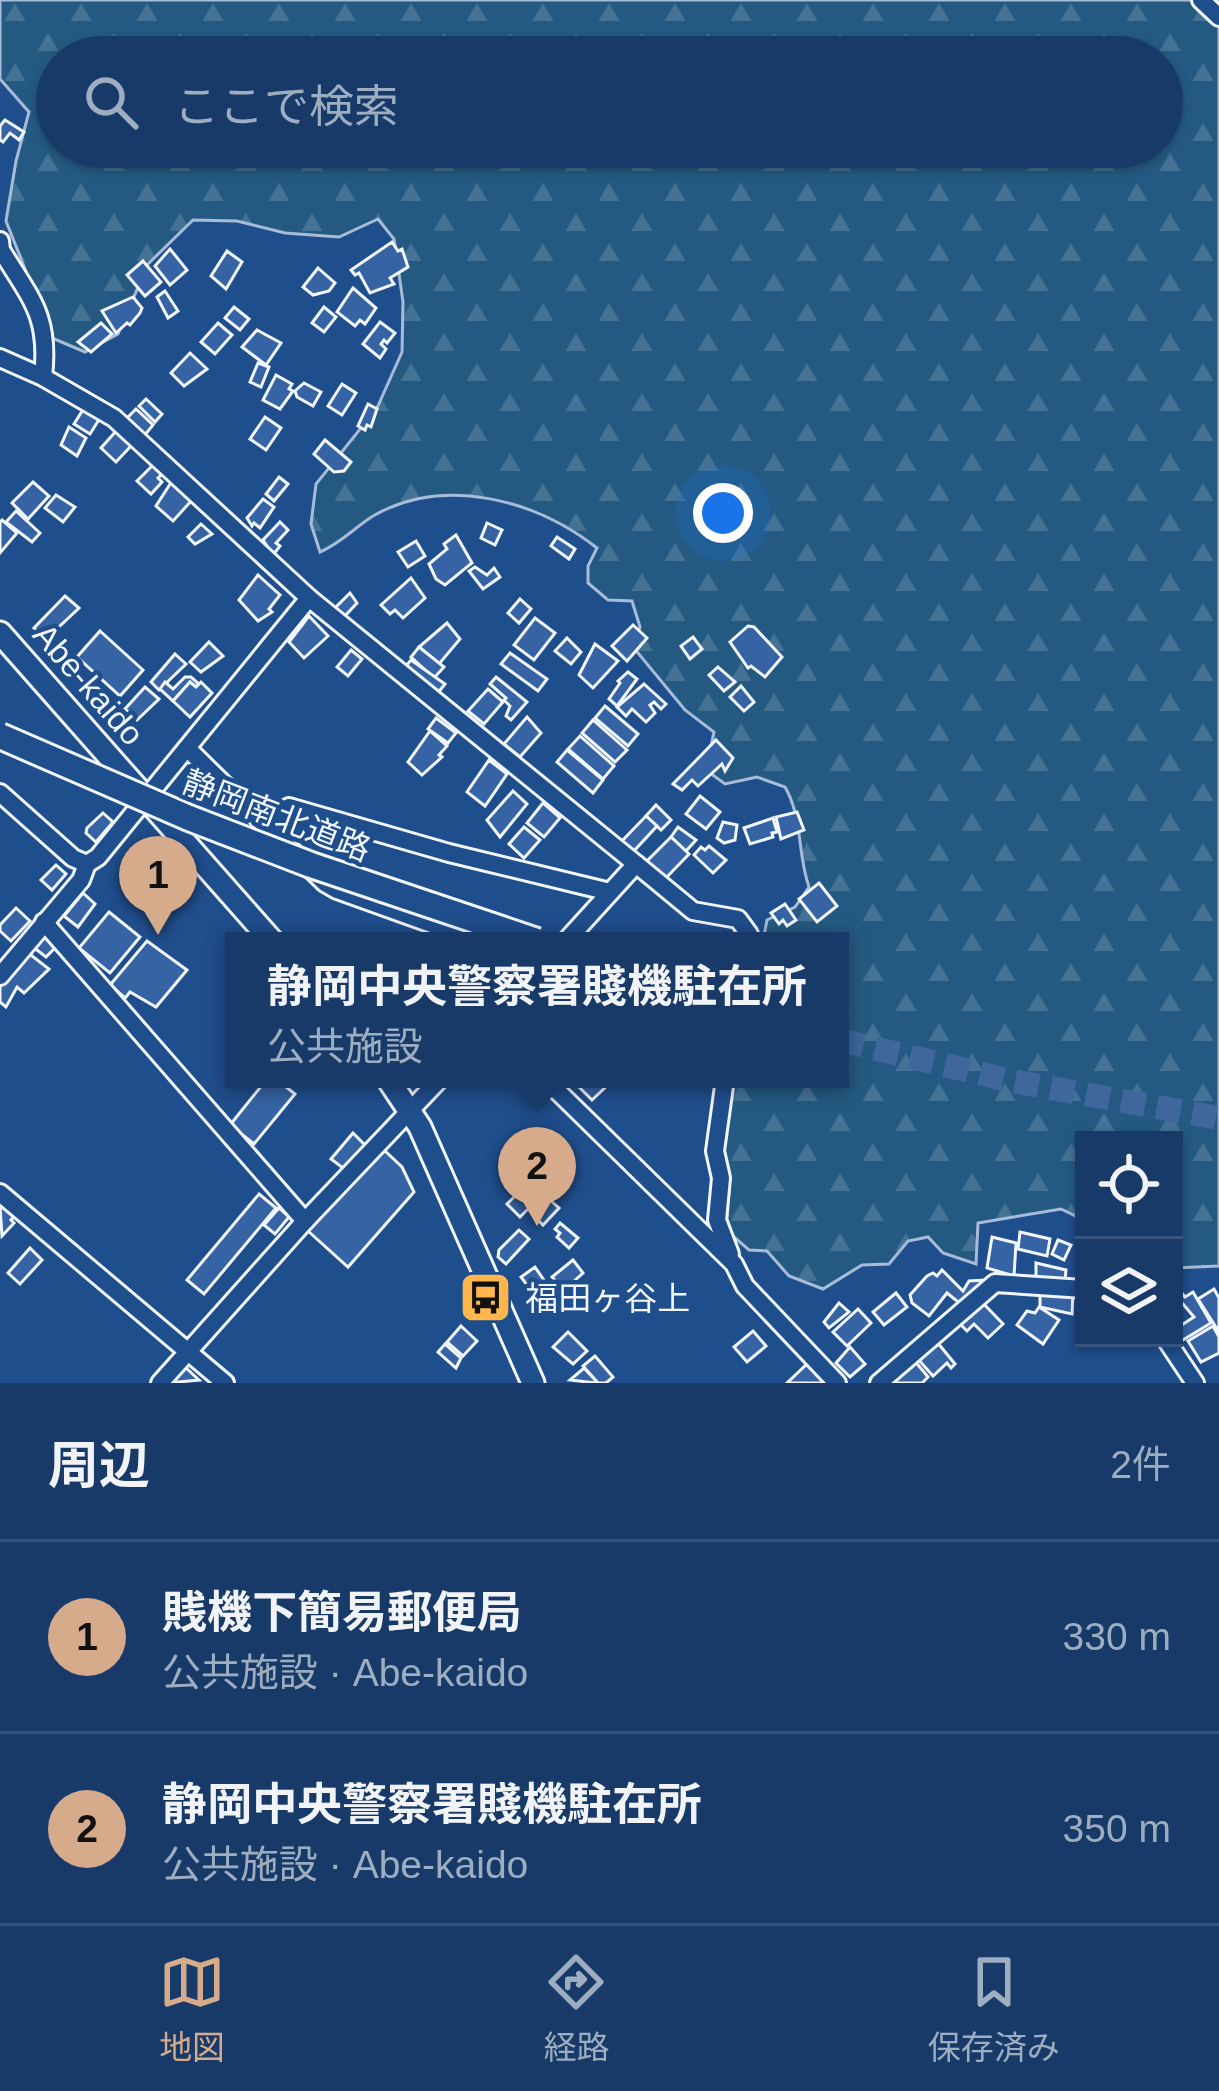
<!DOCTYPE html>
<html lang="ja">
<meta charset="utf-8">
<style>
body{margin:0;font-family:Arial,"Noto Sans JP",sans-serif;background:#244571;color:#f1f3f6}
.controls{position:absolute;right:36px;bottom:36px;display:grid;overflow:hidden;border-radius:0px;box-shadow:0 3px 9px #0004}
.controls button{width:108px;height:108px;display:grid;place-items:center;padding:0;border:0;border-bottom:3px solid #36547d;background:#173a69;color:#f1f3f6;font:60px sans-serif}
.you{position:absolute;left:723px;top:513px;width:42px;height:42px;margin:-30px;border:9px solid #fff;border-radius:50%;background:#1a73e8;box-shadow:0 0 0 18px #1a73e833}
.badge{display:grid;place-items:center;width:78px;height:78px;border-radius:50%;background:#d6ab8b;color:#111;font-size:39px;font-weight:700}
.pin{position:absolute;translate:-50% -99px;filter:drop-shadow(0 3px 6px #0008)}
.pin::after{content:'';position:absolute;top:63px;width:42px;height:36px;background:inherit;clip-path:polygon(0 0,100% 0,50% 100%)}
.popup{position:absolute;left:225px;top:932px;width:624px;height:156px;box-sizing:border-box;display:grid;place-content:center;border-radius:0px;background:#173a69;filter:drop-shadow(0 3px 9px #0005);font-size:39px;white-space:nowrap;color:#9eadc0}
.popup b{font-size:45px;color:#f1f3f6}
.popup::after{content:'';position:absolute;left:50%;top:100%;margin-left:-24px;border:24px solid transparent;border-top-color:#173a69}
.list{margin:0;padding:0;list-style:none}
h2{display:flex;justify-content:space-between;align-items:center;height:156px;margin:0;padding:0 48px;font-size:51px}
h2 small{font-size:39px;font-weight:400;color:#9eadc0}
.list li{display:grid;grid-template-columns:78px 1fr auto;gap:36px;align-items:center;box-sizing:border-box;height:192px;padding:0 48px;border-top:3px solid #36547d}
.list b{display:block;font-size:45px;white-space:nowrap}
.list p{margin:0;font-size:39px;white-space:nowrap;color:#9eadc0}
.list em{font-size:39px;font-style:normal;color:#9eadc0}
.icon{flex:none;width:66px;height:66px;fill:none;stroke:currentColor;stroke-width:2;stroke-linecap:round;stroke-linejoin:round}
.map{position:relative;flex:none;width:1219px;height:1383px;overflow:hidden}
.search{position:absolute;background:#173a69;box-shadow:0 3px 9px #0004;left:36px;right:36px;top:36px;height:132px;display:flex;align-items:center;gap:30px;box-sizing:border-box;padding:0 42px;border-radius:66px;color:#9eadc0;font-size:45px}
.sheet{height:540px;background:#173a69}
nav{display:flex;justify-content:space-around;align-items:center;box-sizing:border-box;height:168px;border-top:3px solid #36547d;background:#173a69;font-size:33px;color:#9eadc0}
nav a{display:grid;justify-items:center;gap:6px}
nav .on{color:#d6ab8b}
.map>svg:first-child{display:block}
.forest{fill:url(#forest-firs);stroke:#a8bbd7;stroke-width:3;fill-rule:evenodd}
.lines{fill:none;stroke-linecap:round;stroke-linejoin:round}
.stream{stroke:#3b69a3;stroke-width:4.5}
.building{fill:#3563a3;stroke:#f2f6ff;stroke-width:3}
.highway-tunnel{stroke:#3f679d;stroke-width:24;stroke-dasharray:24 12;stroke-linecap:butt}
.minor-casing{stroke:#f2f6ff;stroke-width:22}
.major-casing{stroke:#f2f6ff;stroke-width:27}
.minor{stroke:#1f4e8c;stroke-width:16}
.major{stroke:#1f4e8c;stroke-width:21}
.highway-bridge-casing{stroke:#f2f6ff;stroke-width:30;stroke-linecap:butt}
.highway-bridge{stroke:#1f4e8c;stroke-width:24}
.labels{text-anchor:middle;stroke-width:9;stroke-linejoin:round;paint-order:stroke}
.street-label{font-size:33px;fill:#f2f6ff;stroke:#1f4e8c}
.poi-label{font-size:33px;fill:#f2f6ff;stroke:#1f4e8c;text-anchor:start}
</style>
<div class="map">
<svg width="1219" height="1383" viewBox="0 0 1219 1383">
<defs>
<pattern id="forest-firs" width="22" height="20" patternUnits="userSpaceOnUse" patternTransform="scale(3)"><rect width="22" height="20" fill="#245a82"/><path d="M5 1l3.5 6h-7zM16 11l3.5 6h-7z" fill="#447295"/></pattern>
</defs>
<rect width="100%" height="100%" fill="#1f4e8c"/>
<path class="forest" d="M0,0H1219V1266L1174,1268V1140H1084V1220L1061,1209L978,1223L976,1264L943,1253L928,1237L908,1241L889,1264L862,1265L823,1289L789,1276L767,1251L749,1250L726,1230L730,1178L723,1149L733,1079H840V941H763L767,920L795,907L809,887C797,853 803,818 785,787L757,777L725,784L706,770L714,732L685,710L633,647L640,627L632,601L608,600L588,583V566L597,548C536,500 444,475 373,516C354,528 341,543 320,552L311,524L316,484L377,408L402,352L403,302L394,239L378,219L339,237L285,233L237,221L193,220L148,264L118,334L85,352L33,330L29,279L6,221L16,161L29,112L0,79ZM57,57H1162V147H57Z"/>
<g class="lines">
<path class="stream" d="M459,1240L521,1383"/>
</g>
<g class="building">
<path d="M5,120L24,132L19,140L10,133L3,142L0,140V126Z"/>
<path d="M392,242L398,251L402,249L408,267L390,278L394,284L370,293L359,273L355,275L351,270Z"/>
<path d="M170,249L187,270L170,285L155,266Z"/>
<path d="M227,251L242,262L226,289L211,276Z"/>
<path d="M143,261L161,282L145,296L127,275Z"/>
<path d="M318,268L335,283L329,291L313,295L303,287Z"/>
<path d="M353,288L376,308L365,324L360,320L355,326L337,312Z"/>
<path d="M165,291L178,311L168,318L157,297Z"/>
<path d="M133,297L142,308L140,313L130,325L127,323L116,333L102,311Z"/>
<path d="M234,307L249,319L240,330L225,318Z"/>
<path d="M324,307L336,317L324,332L312,323Z"/>
<path d="M380,322L395,333L387,343L384,340L381,344L386,349L380,358L363,344Z"/>
<path d="M101,323L112,334L91,352L78,342Z"/>
<path d="M218,323L232,335L215,354L201,342Z"/>
<path d="M257,330L281,343L266,365L242,347Z"/>
<path d="M190,353L207,369L184,386L171,373Z"/>
<path d="M258,363L269,367L261,387L250,382Z"/>
<path d="M276,375L292,384L289,389L293,391L280,409L263,400Z"/>
<path d="M304,383L321,392L313,406L297,397L295,391Z"/>
<path d="M342,384L356,393L342,415L328,406Z"/>
<path d="M146,399L162,414L155,422L139,406Z"/>
<path d="M368,404L377,409L371,427L367,425L365,430L358,426Z"/>
<path d="M84,408L100,418L90,434L74,424Z"/>
<path d="M136,409L153,425L144,436L127,418Z"/>
<path d="M265,417L281,428L266,450L250,439Z"/>
<path d="M69,427L86,438L77,456L61,445Z"/>
<path d="M117,430L131,446L116,462L101,448Z"/>
<path d="M325,440L351,462L344,471L334,472L314,454Z"/>
<path d="M154,464L163,473L158,478L162,482L151,494L137,481Z"/>
<path d="M279,477L288,484L274,501L266,494Z"/>
<path d="M172,481L192,500L173,521L156,506Z"/>
<path d="M33,482L49,496L28,519L12,503Z"/>
<path d="M56,495L75,507L63,522L45,508Z"/>
<path d="M263,499L274,507L260,528L254,523L252,526L247,518Z"/>
<path d="M16,511L40,533L32,542L6,522Z"/>
<path d="M2,520L17,533L0,553V522Z"/>
<path d="M280,522L288,530L276,543L280,546L273,555L263,540Z"/>
<path d="M487,523L502,530L495,545L481,538Z"/>
<path d="M201,524L212,534L195,544L188,537Z"/>
<path d="M456,535L472,563L445,585L436,579L429,564L447,549L444,544Z"/>
<path d="M557,537L575,549L569,559L551,546Z"/>
<path d="M416,541L425,556L408,567L398,552Z"/>
<path d="M475,567L487,575L494,568L500,577L483,589L469,571Z"/>
<path d="M258,575L280,595L269,609L272,612L258,621L239,600Z"/>
<path d="M411,578L425,598L403,618L395,610L390,614L381,605Z"/>
<path d="M350,593L357,603L344,617L334,609Z"/>
<path d="M65,596L79,608L46,639L34,628Z"/>
<path d="M520,599L531,609L519,623L508,613Z"/>
<path d="M309,616L328,636L304,658L289,642Z"/>
<path d="M535,618L555,633L534,660L514,645Z"/>
<path d="M447,623L460,639L439,664L419,647Z"/>
<path d="M633,625L647,638L627,661L612,646Z"/>
<path d="M748,626L754,627L782,657L765,677L751,666L748,668L730,642Z"/>
<path d="M100,631L143,670L120,696L77,657Z"/>
<path d="M693,637L702,649L690,659L681,646Z"/>
<path d="M567,638L581,652L571,664L555,651Z"/>
<path d="M209,642L223,656L201,672L190,662Z"/>
<path d="M595,644L618,661L593,688L579,675Z"/>
<path d="M419,647L444,667L434,678L411,657Z"/>
<path d="M351,650L362,659L348,676L337,667Z"/>
<path d="M510,653L547,679L538,691L501,664Z"/>
<path d="M175,654L186,664L159,690L151,682Z"/>
<path d="M411,660L445,684L437,694L405,667Z"/>
<path d="M718,667L735,682L724,691L709,675Z"/>
<path d="M628,672L637,679L617,706L609,699L620,683L618,681Z"/>
<path d="M185,677H191L199,684L196,687L190,682L173,701L160,689L165,682L173,689Z"/>
<path d="M496,677L527,702L511,720L506,716L510,706L504,700L506,698L490,684Z"/>
<path d="M190,682L196,687L201,682L212,693L190,717L173,701Z"/>
<path d="M644,684L666,704L661,709L654,702L650,705L655,713L646,722L632,709L626,716L617,707Z"/>
<path d="M741,686L754,702L744,711L730,697Z"/>
<path d="M145,687L159,699L137,720L125,709Z"/>
<path d="M488,689L503,702L484,724L468,711Z"/>
<path d="M605,706L638,734L628,746L595,718Z"/>
<path d="M527,717L541,733L520,757L504,744Z"/>
<path d="M436,718L456,733L448,743L428,729Z"/>
<path d="M593,720L627,750L615,762L582,733Z"/>
<path d="M430,731L447,746L439,755L442,757L422,775L408,762Z"/>
<path d="M580,736L614,766L603,779L568,749Z"/>
<path d="M716,740L733,758L725,771L722,764L698,786L692,780L682,790L673,784Z"/>
<path d="M567,750L603,780L593,793L557,762Z"/>
<path d="M489,760L507,774L485,806L467,792Z"/>
<path d="M513,791L527,804L500,837L487,820Z"/>
<path d="M700,796L720,812L706,829L686,814Z"/>
<path d="M543,803L560,818L544,837L527,823Z"/>
<path d="M656,805L671,820L661,830L646,816Z"/>
<path d="M797,812L804,830L781,839L776,817Z"/>
<path d="M103,813L113,822L96,842L86,833L87,828Z"/>
<path d="M646,816L657,826L632,853L621,842Z"/>
<path d="M773,818L777,832L772,833L773,837L750,844L744,828Z"/>
<path d="M723,822L737,825L735,840L724,843L717,838Z"/>
<path d="M524,827L540,840L524,858L509,844Z"/>
<path d="M678,827L696,840L686,851L671,837Z"/>
<path d="M671,837L689,854L666,878L647,861Z"/>
<path d="M709,846L726,860L713,873L694,855L701,847L705,850Z"/>
<path d="M56,865L66,874L52,890L41,880Z"/>
<path d="M819,883L837,906L817,922L799,899Z"/>
<path d="M83,893L95,904L78,927L64,916Z"/>
<path d="M785,904L796,920L787,926L783,920L779,924L771,913Z"/>
<path d="M16,908L30,921L11,941L0,931V925Z"/>
<path d="M109,912L140,937L110,973L79,948Z"/>
<path d="M44,933L56,947L46,957L33,947Z"/>
<path d="M147,941L187,970L156,1007L130,992L125,998L110,985Z"/>
<path d="M27,952L49,969L24,993L17,987L6,1007L0,1002V986Z"/>
<path d="M267,1079H276L295,1094L254,1144L230,1125Z"/>
<path d="M580,1079H608L611,1082L592,1100L576,1084Z"/>
<path d="M353,1133L367,1147L347,1171L331,1159Z"/>
<path d="M383,1149L402,1167L414,1192L348,1267L308,1231Z"/>
<path d="M530,1181L544,1193L520,1217L507,1204Z"/>
<path d="M259,1194L276,1208L204,1294L187,1280Z"/>
<path d="M550,1200L559,1208L543,1225L534,1216Z"/>
<path d="M4,1202L17,1213L11,1220L14,1223L2,1236L0,1206Z"/>
<path d="M279,1208L289,1217L275,1234L264,1225Z"/>
<path d="M560,1223L578,1238L569,1248L557,1237L560,1233L555,1229Z"/>
<path d="M519,1230L529,1239L506,1264L498,1257L499,1250Z"/>
<path d="M1020,1232L1050,1239L1047,1256L1018,1249Z"/>
<path d="M992,1237L1016,1243L1014,1276L987,1268Z"/>
<path d="M1058,1240L1071,1245L1064,1260L1052,1254Z"/>
<path d="M30,1248L42,1260L20,1284L8,1273Z"/>
<path d="M573,1260L583,1273L564,1290L552,1277Z"/>
<path d="M1036,1263L1066,1270L1065,1281L1036,1279Z"/>
<path d="M535,1267L552,1292L539,1301L521,1277Z"/>
<path d="M942,1270L963,1291L969,1281L987,1280L963,1306L947,1293L929,1316L912,1303L910,1295L927,1276L933,1273L937,1276Z"/>
<path d="M1040,1289L1073,1291L1072,1314L1040,1307Z"/>
<path d="M1214,1289L1219,1298V1332L1198,1299Z"/>
<path d="M1181,1292L1185,1297L1193,1292L1211,1323L1178,1343L1174,1330L1194,1317L1177,1297Z"/>
<path d="M896,1293L907,1307L884,1325L873,1312Z"/>
<path d="M981,1301L1003,1324L988,1338L974,1324L967,1331L959,1323Z"/>
<path d="M839,1303L849,1312L829,1328L824,1322Z"/>
<path d="M1039,1307L1059,1320L1043,1344L1017,1325L1027,1311L1035,1313Z"/>
<path d="M858,1309L871,1323L847,1346L833,1332Z"/>
<path d="M461,1326L477,1341L463,1356L447,1342Z"/>
<path d="M1213,1326L1219,1337V1353L1201,1362L1188,1341Z"/>
<path d="M753,1331L766,1346L747,1362L734,1347Z"/>
<path d="M568,1332L587,1351L573,1364L553,1347Z"/>
<path d="M937,1342L955,1364L951,1368L947,1363L933,1376L917,1358Z"/>
<path d="M445,1344L461,1358L456,1368L438,1352Z"/>
<path d="M850,1347L865,1364L850,1377L836,1363Z"/>
<path d="M595,1356L613,1377L606,1383H598L583,1366Z"/>
<path d="M914,1360L928,1377L922,1383H886Z"/>
<path d="M807,1364L824,1383H787Z"/>
<path d="M184,1366L199,1380L168,1383Z"/>
<path d="M584,1368L597,1382L596,1383L570,1380Z"/>
</g>
<g class="lines">
<path class="highway-tunnel" d="M840,1040L1012,1081L1219,1118"/>
<defs>
<g id="minor">
<path d="M1201,0L1219,17"/>
<path d="M0,241L1,250C31,299 50,316 43,377"/>
<path d="M0,358L43,377L114,418L309,598L636,864L566,941"/>
<path d="M187,748L261,821L289,807L449,853L610,892"/>
<path d="M0,793L73,858L87,864"/>
<path d="M261,821L325,883L337,890L479,941"/>
<path d="M636,864L693,911L738,919L749,934L748,941"/>
<path d="M44,922L305,1221"/>
<path d="M0,976L81,880L87,864L98,857L309,598"/>
<path d="M545,1079L734,1264L745,1286L837,1383"/>
<path d="M725,1079L715,1151L721,1178L717,1220L730,1254"/>
<path d="M0,1193L225,1383"/>
<path d="M1165,1338L1195,1383"/>
<path d="M160,1383L305,1221L440,1079"/>
<path d="M879,1383L995,1283L1084,1289"/>
</g>
<g id="major">
<path d="M0,633L272,941"/>
<path d="M388,1079L420,1127L533,1383"/>
</g>
</defs>
<use href="#minor" class="minor-casing"/>
<use href="#major" class="major-casing"/>
<use href="#minor" class="minor"/>
<use href="#major" class="major"/>
<defs>
<path id="highway-bridge" d="M0,736L189,818L311,865L537,941"/>
</defs>
<use href="#highway-bridge" class="highway-bridge-casing"/>
<use href="#highway-bridge" class="highway-bridge"/>
</g>
<defs>
<symbol id="bus-square" viewBox="-11 -11 22 22"><rect x="-9" y="-9" width="18" height="18" rx="4" fill="#ffb74d" stroke="#1f4e8c"/><path d="M-5-6H5V4H4V6H2V4H-2V6H-4V4H-5ZM-3.5-4V0h7V-4ZM-3.5 1.2v1.5H-2V1.2ZM2 1.2v1.5H3.5V1.2Z" fill="#111"/></symbol>
</defs>
<g fill-rule="evenodd">
<use href="#bus-square" x="456" y="1268" width="59" height="59"/>
</g>
<g class="labels">
<g class="street-label">
<text transform="translate(89 684) rotate(49)" y="12">Abe-kaido</text>
<text transform="translate(277 815) rotate(21)" y="12">静岡南北道路</text>
</g>
<g class="poi-label">
<text x="525" y="1310">福田ヶ谷上</text>
</g>
</g>
</svg>
<div class="controls">
<button><svg class="icon" aria-label="locate" viewBox="0 0 24 24"><circle cx="12" cy="12" r="6"/><path d="M12 2v4M12 18v4M2 12h4M18 12h4"/></svg></button>
<button><svg class="icon" aria-label="layers" viewBox="0 0 24 24"><path d="M12 4l9 5-9 5-9-5zM3 14l9 5 9-5"/></svg></button>
</div>
<div class="you"></div>
<div class="pin badge" style="left:158px;top:935px">1</div>
<div class="pin badge" style="left:537px;top:1226px">2</div>
<div class="popup"><b>静岡中央警察署賤機駐在所</b>公共施設</div>
<div class="search"><svg class="icon" aria-label="search" viewBox="0 0 24 24"><circle cx="10" cy="10" r="6"/><path d="M15 15l6 6"/></svg>ここで検索</div>
</div>
<section class="sheet">
<h2>周辺<small>2件</small></h2>
<ul class="list">
<li><span class="badge">1</span><div><b>賎機下簡易郵便局</b><p>公共施設 · Abe-kaido</p></div><em>330 m</em></li>
<li><span class="badge">2</span><div><b>静岡中央警察署賤機駐在所</b><p>公共施設 · Abe-kaido</p></div><em>350 m</em></li>
</ul>
</section>
<nav>
<a class="on"><svg class="icon" aria-label="map" viewBox="0 0 24 24"><path d="M3 6l6-2 6 2 6-2v14l-6 2-6-2-6 2zM9 4v14M15 6v14"/></svg>地図</a>
<a><svg class="icon" aria-label="directions" viewBox="0 0 24 24"><path d="M12 3l9 9-9 9-9-9zM9 14v-3h6M13 9l2 2-2 2"/></svg>経路</a>
<a><svg class="icon" aria-label="saved" viewBox="0 0 24 24"><path d="M7 4h10v16l-5-4-5 4z"/></svg>保存済み</a>
</nav>
